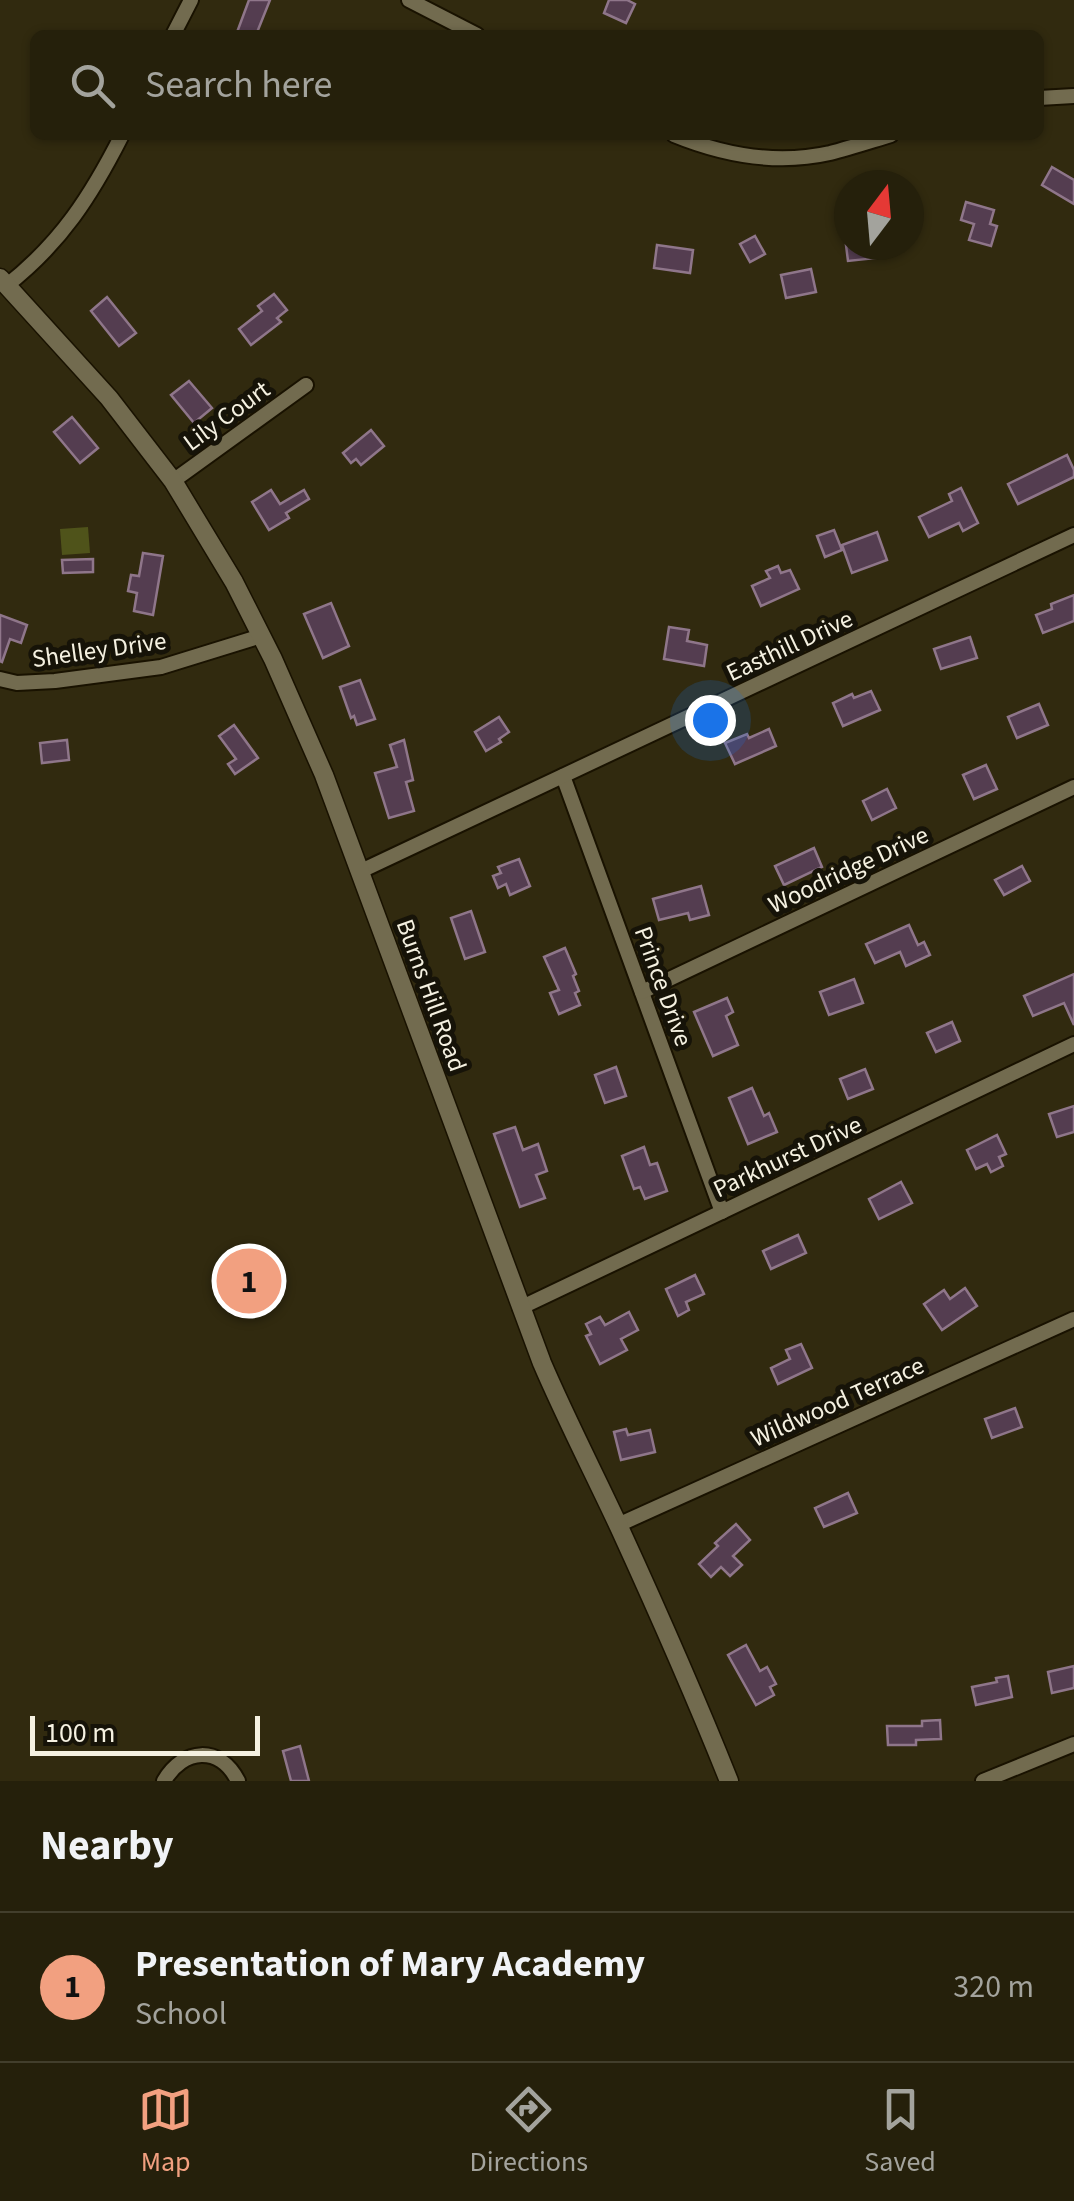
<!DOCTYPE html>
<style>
body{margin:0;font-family:"Source Sans 3",sans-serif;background:#2d2814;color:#f1f3f6}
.compass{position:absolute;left:834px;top:170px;width:90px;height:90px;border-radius:50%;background:#25200b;box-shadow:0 2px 8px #0004;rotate:16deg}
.scale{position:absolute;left:30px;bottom:25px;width:230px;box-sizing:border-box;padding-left:10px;border:5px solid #f5f1e1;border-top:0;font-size:28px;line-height:35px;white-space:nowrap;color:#f5f1e1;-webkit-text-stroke:8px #161308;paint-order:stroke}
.you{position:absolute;left:710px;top:720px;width:35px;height:35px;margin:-25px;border:8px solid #fff;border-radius:50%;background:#1a73e8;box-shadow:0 0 0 15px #1a73e833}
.badge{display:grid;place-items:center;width:65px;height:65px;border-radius:50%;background:#f2a080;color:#111;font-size:32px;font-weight:700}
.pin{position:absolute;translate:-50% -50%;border:5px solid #fff;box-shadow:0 2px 10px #0006}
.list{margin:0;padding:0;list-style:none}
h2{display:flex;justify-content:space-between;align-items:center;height:130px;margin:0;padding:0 40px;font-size:42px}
h2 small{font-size:32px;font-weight:400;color:#a3a39d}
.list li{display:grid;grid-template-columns:65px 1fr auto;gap:30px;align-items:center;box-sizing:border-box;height:150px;padding:0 40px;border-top:2px solid #423e2c}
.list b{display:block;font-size:38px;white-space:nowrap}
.list p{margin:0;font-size:32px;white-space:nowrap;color:#a3a39d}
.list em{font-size:32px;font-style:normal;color:#a3a39d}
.icon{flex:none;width:55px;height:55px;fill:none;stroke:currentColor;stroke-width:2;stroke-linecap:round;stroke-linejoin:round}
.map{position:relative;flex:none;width:1074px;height:1781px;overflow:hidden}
.search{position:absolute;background:#25200b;box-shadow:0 2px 8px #0004;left:30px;right:30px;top:30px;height:110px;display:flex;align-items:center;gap:25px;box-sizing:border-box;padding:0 35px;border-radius:15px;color:#a3a39d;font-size:38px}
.sheet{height:280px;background:#25200b}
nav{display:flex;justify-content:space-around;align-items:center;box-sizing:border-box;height:140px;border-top:2px solid #423e2c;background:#25200b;font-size:28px;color:#a3a39d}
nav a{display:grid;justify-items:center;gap:5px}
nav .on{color:#f2a080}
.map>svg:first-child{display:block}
.green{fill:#4f531a}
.building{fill:#543d50;stroke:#8f768a;stroke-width:2.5}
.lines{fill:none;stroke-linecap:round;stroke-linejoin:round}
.minor-casing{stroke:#191200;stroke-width:18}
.tertiary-casing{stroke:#191200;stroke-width:21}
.minor{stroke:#726b4f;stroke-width:14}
.tertiary{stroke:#726b4f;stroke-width:18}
.labels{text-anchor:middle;stroke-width:10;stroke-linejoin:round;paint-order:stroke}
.street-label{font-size:25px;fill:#f5f1e1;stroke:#161308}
</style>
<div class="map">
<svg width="1074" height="1781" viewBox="0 0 1074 1781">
<rect width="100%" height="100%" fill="#312a0f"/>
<path class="green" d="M88,527L90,553L62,555L60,529Z"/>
<g class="building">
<path d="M249,0H270L256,35H236Z"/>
<path d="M609,0H627L635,4L626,23L604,13Z"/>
<path d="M1052,167L1074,180V204L1042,185Z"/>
<path d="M966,202L994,210L990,224L997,226L991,246L969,240L974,224L961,220Z"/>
<path d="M755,236L765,254L750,262L740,244Z"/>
<path d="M657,245L693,250L690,273L654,268Z"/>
<path d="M846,245H884L886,257L848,261Z"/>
<path d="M811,269L816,292L786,298L781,275Z"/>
<path d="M274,294L287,310L277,318L281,322L251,345L239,329L262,311L258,306Z"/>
<path d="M107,297L136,333L119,346L91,311Z"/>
<path d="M189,381L212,408L194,423L171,395Z"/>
<path d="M72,417L98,448L80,463L54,432Z"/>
<path d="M371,430L384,446L361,465L356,459L351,463L343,453Z"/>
<path d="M1067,455L1074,470V477L1018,504L1008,484Z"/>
<path d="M961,488L978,523L963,531L959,523L929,537L919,517L952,501L949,494Z"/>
<path d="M271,490L280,504L304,490L309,499L286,513L289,518L269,530L252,502Z"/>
<path d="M834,530L842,550L825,557L817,536Z"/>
<path d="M877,532L887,560L852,573L842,545Z"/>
<path d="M143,553L163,556L153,615L134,611L137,593L128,591L131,575L139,576Z"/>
<path d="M93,559V572L63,573L62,560Z"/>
<path d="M778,566L781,573L790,570L799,589L761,606L752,586L770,578L766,571Z"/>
<path d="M1074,595V621L1043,633L1036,615L1052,609L1051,604Z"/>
<path d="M331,603L349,646L323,658L304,614Z"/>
<path d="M0,615L27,625L21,643L10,639L2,662L0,661Z"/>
<path d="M669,627L689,630L687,641L707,645L704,666L664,659Z"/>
<path d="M970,637L977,658L941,669L934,649Z"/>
<path d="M360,680L375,719L357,725L354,716L351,718L340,687Z"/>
<path d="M871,691L880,710L843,726L833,703L852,694L854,698Z"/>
<path d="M1039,704L1048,725L1017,738L1008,717Z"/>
<path d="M499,717L509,732L499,739L501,742L486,751L475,732Z"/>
<path d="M234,725L258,758L235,774L228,764L236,759L219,736Z"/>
<path d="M769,729L776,746L735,764L725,743L747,734L749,738Z"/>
<path d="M67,740L69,760L42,763L40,743Z"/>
<path d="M404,740L413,780L406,782L414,811L389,818L375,773L397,767L390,745Z"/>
<path d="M986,765L997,789L974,799L963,775Z"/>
<path d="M887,789L896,808L872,820L863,801Z"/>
<path d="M814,848L822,867L784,885L775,866Z"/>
<path d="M519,859L530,886L510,895L506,884L498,888L493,876L501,873L498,867Z"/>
<path d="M1022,866L1030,881L1004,895L995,880Z"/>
<path d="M701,886L709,915L690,920L688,913L659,920L653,899Z"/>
<path d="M471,911L485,952L465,959L451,918Z"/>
<path d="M909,925L918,945L924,942L930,955L906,966L900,952L875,963L866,944Z"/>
<path d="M565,948L576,974L573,976L579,991L575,993L580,1005L559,1014L550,993L559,990L544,957Z"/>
<path d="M1074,974V1025L1064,1003L1033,1016L1024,996Z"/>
<path d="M854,979L863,1003L829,1015L820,992Z"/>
<path d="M727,998L733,1012L726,1016L738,1045L713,1056L694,1012Z"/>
<path d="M952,1022L960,1041L936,1052L927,1033Z"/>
<path d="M616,1067L626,1096L605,1103L595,1075Z"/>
<path d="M865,1069L873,1089L848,1099L840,1079Z"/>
<path d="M752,1088L764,1116L769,1113L777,1132L748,1144L729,1098Z"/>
<path d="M1074,1106V1132L1057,1137L1049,1114Z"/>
<path d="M515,1127L523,1150L538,1144L547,1171L536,1175L545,1198L520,1207L494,1134Z"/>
<path d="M997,1135L1006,1154L999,1157L1003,1166L991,1172L987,1164L976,1169L967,1150Z"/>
<path d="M644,1147L650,1165L657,1163L667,1191L645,1199L640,1187L634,1189L622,1156Z"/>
<path d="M901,1182L912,1203L879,1219L869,1199Z"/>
<path d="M798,1235L806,1253L771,1269L763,1251Z"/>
<path d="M695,1275L704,1294L686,1302L689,1310L678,1316L666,1289Z"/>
<path d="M965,1288L977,1306L942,1330L924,1304L944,1290L950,1299Z"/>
<path d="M629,1312L638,1330L621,1339L627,1350L600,1364L586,1336L591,1334L586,1324L600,1317L605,1325Z"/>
<path d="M801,1344L812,1368L778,1384L771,1368L790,1359L786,1350Z"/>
<path d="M1015,1408L1022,1427L992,1438L985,1419Z"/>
<path d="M626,1429L628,1435L650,1430L655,1452L621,1460L614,1432Z"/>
<path d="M848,1493L857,1513L824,1527L815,1508Z"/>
<path d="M736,1524L750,1540L733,1556L742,1565L730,1576L721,1567L711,1577L699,1564L718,1546L715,1543Z"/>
<path d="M746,1645L760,1671L767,1667L776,1684L770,1687L774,1695L756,1705L728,1655Z"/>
<path d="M1074,1666V1688L1052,1693L1048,1672Z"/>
<path d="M1008,1676L1012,1697L976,1705L972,1687L997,1682L996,1678Z"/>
<path d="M940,1720L941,1739L916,1740V1745H888L887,1726H922V1721Z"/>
<path d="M300,1746L309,1781H291L283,1751Z"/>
</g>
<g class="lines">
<defs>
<g id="minor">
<path d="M409,0L477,35"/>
<path d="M173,35L191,0"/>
<path d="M1039,98L1074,96"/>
<path d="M674,135C723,155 777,165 830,153C850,148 871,141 891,135"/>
<path d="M6,286C61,243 91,196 122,135"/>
<path d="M173,481L306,385"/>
<path d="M0,679L17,683L55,681L161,667L261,636"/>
<path d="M563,776L722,1212"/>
<path d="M361,871L1074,535"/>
<path d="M642,992L1074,787"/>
<path d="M520,1308L1074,1044"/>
<path d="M618,1525L1074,1319"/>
<path d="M164,1781C183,1748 220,1745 238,1781"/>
<path d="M983,1781L1074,1744"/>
</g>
<path id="tertiary" d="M0,278L109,398L173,481L234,582L273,659L324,775L542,1363C566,1419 594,1473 620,1529C658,1612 695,1696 729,1781"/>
</defs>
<use href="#minor" class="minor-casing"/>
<use href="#tertiary" class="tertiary-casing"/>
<use href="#minor" class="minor"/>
<use href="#tertiary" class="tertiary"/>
</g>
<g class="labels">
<g class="street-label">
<text transform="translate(226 415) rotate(-36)" y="9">Lily Court</text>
<text transform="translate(789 645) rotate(-25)" y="9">Easthill Drive</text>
<text transform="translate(99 649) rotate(-8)" y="9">Shelley Drive</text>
<text transform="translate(848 869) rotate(-25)" y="9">Woodridge Drive</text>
<text transform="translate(664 986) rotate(70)" y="9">Prince Drive</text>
<text transform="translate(432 995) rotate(70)" y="9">Burns Hill Road</text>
<text transform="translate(787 1156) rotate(-25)" y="9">Parkhurst Drive</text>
<text transform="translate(837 1401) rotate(-24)" y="9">Wildwood Terrace</text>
</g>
</g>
</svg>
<svg class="compass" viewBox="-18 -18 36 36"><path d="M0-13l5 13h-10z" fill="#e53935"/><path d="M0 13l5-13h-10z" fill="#a3a39d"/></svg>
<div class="scale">100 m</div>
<div class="you"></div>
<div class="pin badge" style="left:249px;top:1281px">1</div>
<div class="search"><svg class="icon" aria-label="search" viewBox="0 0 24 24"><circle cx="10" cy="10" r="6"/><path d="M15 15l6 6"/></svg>Search here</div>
</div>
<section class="sheet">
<h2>Nearby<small></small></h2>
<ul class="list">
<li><span class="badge">1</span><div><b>Presentation of Mary Academy</b><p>School</p></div><em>320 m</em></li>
</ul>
</section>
<nav>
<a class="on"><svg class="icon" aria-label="map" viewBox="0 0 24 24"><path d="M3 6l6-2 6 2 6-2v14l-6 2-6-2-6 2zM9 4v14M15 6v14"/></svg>Map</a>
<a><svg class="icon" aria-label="directions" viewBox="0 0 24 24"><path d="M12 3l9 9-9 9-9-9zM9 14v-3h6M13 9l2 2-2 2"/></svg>Directions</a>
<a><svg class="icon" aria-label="saved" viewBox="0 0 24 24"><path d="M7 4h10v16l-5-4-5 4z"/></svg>Saved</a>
</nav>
